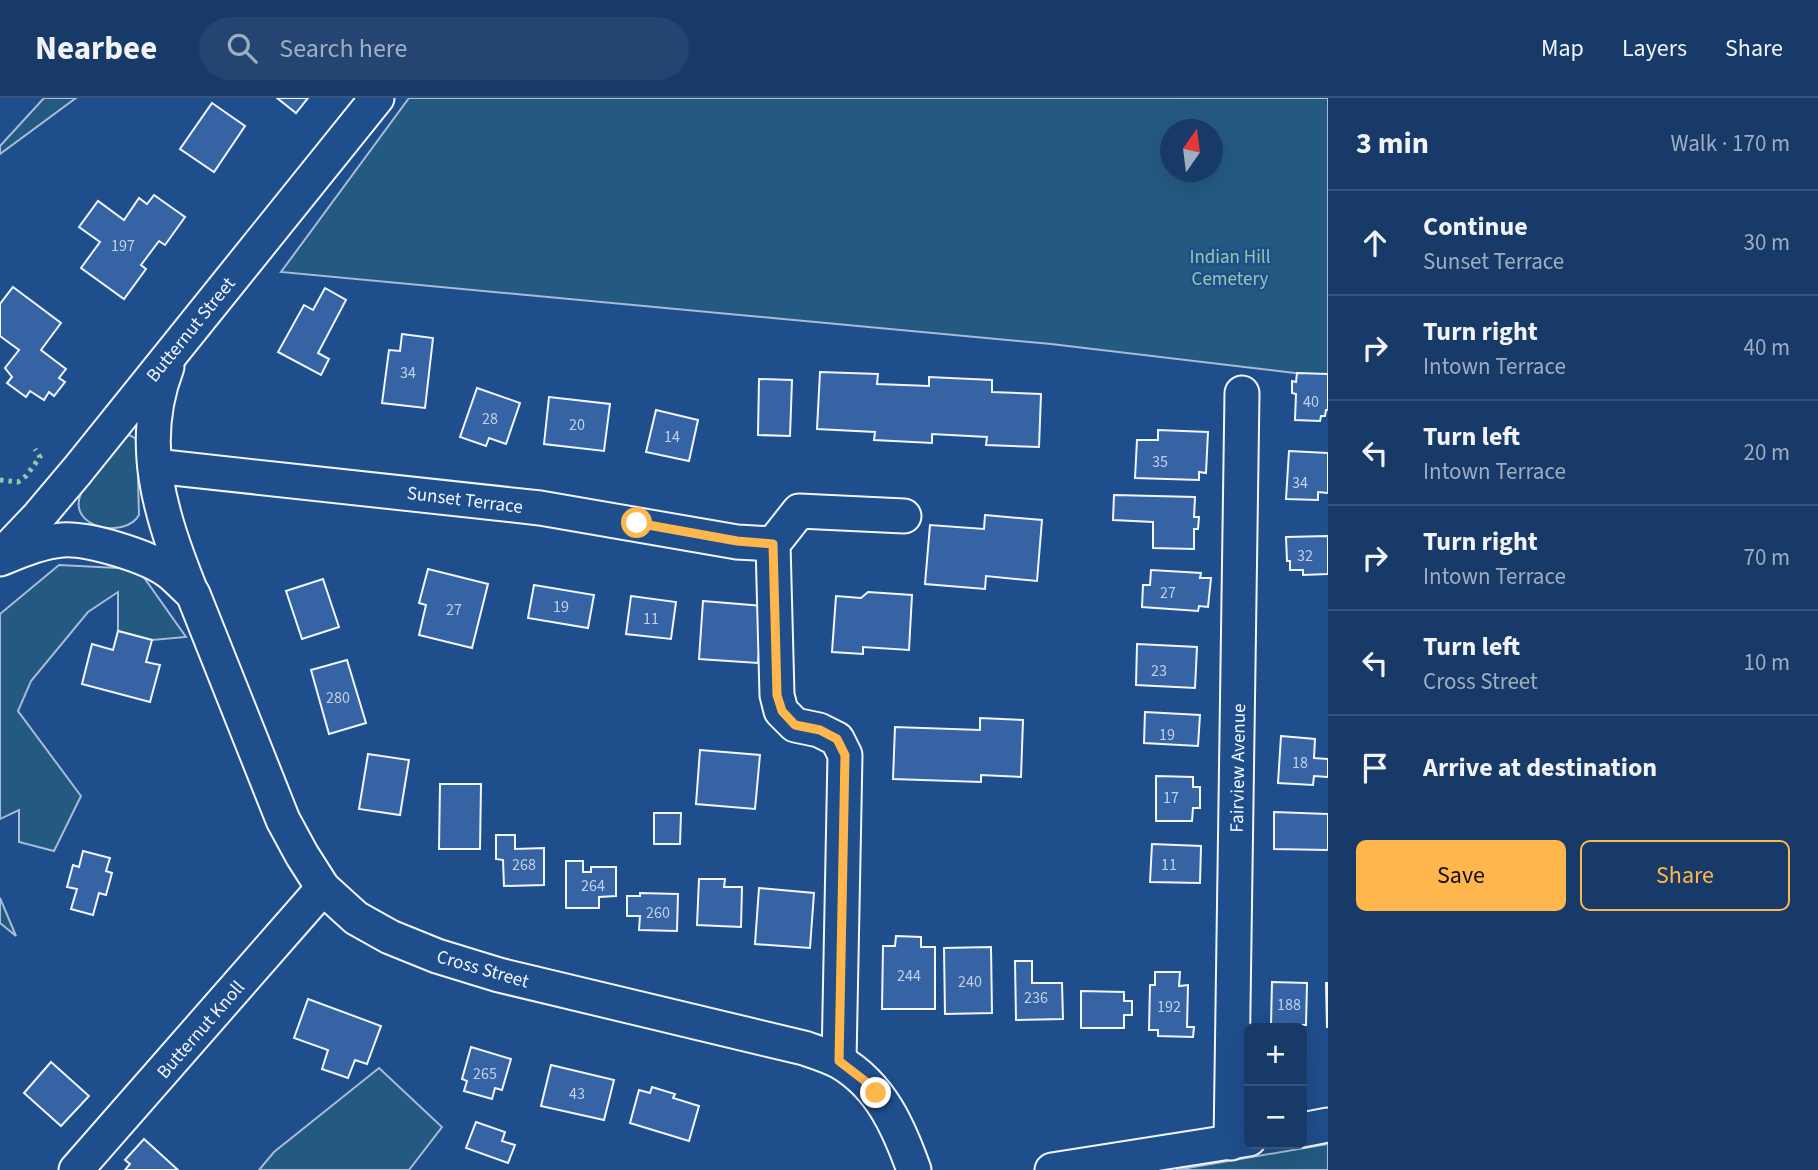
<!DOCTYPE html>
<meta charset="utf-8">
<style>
body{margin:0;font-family:"Source Sans 3",sans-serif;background:#244571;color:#f1f3f6}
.controls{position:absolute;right:21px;bottom:21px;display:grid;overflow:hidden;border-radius:10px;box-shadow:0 7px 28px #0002}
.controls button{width:63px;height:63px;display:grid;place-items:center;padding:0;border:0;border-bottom:2px solid #36547d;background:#173a69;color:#f1f3f6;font:35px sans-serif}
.compass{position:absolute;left:1160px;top:21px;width:63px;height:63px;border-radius:50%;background:#173a69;box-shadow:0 7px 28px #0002;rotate:14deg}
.stop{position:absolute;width:21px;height:21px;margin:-16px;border:5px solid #ffb74d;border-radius:50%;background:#fff}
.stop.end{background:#ffb74d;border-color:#fff;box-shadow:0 2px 7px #0008}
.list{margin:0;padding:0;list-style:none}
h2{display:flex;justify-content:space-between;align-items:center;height:91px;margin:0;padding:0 28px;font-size:30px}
h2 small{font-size:23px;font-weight:400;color:#9eadc0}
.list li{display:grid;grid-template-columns:46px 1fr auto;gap:21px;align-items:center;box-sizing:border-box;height:105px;padding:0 28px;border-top:2px solid #36547d}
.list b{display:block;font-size:26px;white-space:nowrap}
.list p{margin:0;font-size:23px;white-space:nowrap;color:#9eadc0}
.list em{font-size:23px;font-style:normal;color:#9eadc0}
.actions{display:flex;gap:14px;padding:21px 28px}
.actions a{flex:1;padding:16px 0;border:2px solid #ffb74d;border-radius:10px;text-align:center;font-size:24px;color:#ffb74d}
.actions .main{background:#ffb74d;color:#111}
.icon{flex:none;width:38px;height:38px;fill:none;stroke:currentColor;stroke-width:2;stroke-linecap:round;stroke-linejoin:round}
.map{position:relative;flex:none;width:1328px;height:1072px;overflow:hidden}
header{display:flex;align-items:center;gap:42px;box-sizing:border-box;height:98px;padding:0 35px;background:#173a69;border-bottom:2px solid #36547d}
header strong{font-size:33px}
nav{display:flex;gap:38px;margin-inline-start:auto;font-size:24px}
.search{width:490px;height:63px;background:#244571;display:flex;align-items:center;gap:18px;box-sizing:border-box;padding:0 24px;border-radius:38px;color:#9eadc0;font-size:26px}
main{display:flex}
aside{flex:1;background:#173a69}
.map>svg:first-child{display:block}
.green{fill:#245a82;stroke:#a8bbd7;stroke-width:2;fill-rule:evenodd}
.building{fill:#3563a3;stroke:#f2f6ff;stroke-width:2}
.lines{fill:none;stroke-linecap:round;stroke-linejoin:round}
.minor-casing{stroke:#f2f6ff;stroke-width:37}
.minor{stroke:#1f4e8c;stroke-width:33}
.hedge{stroke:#97c8a6;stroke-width:5;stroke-dasharray:3.5 5;stroke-linecap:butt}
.route{stroke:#ffb74d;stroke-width:9}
.labels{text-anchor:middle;stroke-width:5;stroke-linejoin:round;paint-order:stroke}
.number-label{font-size:16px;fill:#c3d1e8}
.park-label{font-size:19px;fill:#97c8a6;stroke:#1f4e8c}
.street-label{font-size:19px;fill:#f2f6ff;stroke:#1f4e8c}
</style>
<header>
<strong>Nearbee</strong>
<div class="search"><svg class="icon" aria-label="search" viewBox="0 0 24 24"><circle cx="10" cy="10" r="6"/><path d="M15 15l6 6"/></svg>Search here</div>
<nav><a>Map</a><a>Layers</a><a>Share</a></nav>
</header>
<main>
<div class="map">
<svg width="1328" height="1072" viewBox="0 0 1328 1072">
<rect width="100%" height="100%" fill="#1f4e8c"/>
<g class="green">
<path d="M44,0H76L0,56V48Z"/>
<path d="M409,0H1328V279L1051,246L281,174ZM1170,32H1212V74H1170Z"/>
<path d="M129,337L135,340L137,345L139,417C126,441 66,431 81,395L122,342Z"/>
<path d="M59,467L138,471L186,539L152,542L118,533V494L88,514L31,583L18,613L81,698L54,753L19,744V712L0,721V516Z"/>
<path d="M0,800L16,838L0,825Z"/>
<path d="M379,970L442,1029L409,1072H259L274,1054Z"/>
<path d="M1328,1046V1072H1176Z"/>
</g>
<g class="building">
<path d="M277,0H308L296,15Z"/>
<path d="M212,5L245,28L214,74L180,51Z"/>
<path d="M154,97L185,119L165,147L159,143L141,167L146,171L124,201L81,170L100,144L79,129L98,103L124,122L139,100L147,106Z"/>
<path d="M13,189L61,225L41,252L66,271L59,280L65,284L54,298L49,294L44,302L30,293L26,299L7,285L12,279L5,270L19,252L0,238V206Z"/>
<path d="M325,190L346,202L318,255L329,261L321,277L278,254L304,207L313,212Z"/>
<path d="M402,236L433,240L425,310L382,305L389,252L400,253Z"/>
<path d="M820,274L878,276L877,286L929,288V279L992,282V294L1041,296L1039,349L986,347L987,339L932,336V345L874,342L875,334L817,331Z"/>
<path d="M1297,275L1328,276V312H1326L1325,318H1321L1320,323L1295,322L1296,296L1292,295V283L1296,284Z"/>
<path d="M759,281L792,282L790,338L758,337Z"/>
<path d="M477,290L520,305L506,346L489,340L486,348L460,339Z"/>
<path d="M549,299L610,306L604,353L544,346Z"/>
<path d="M656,312L698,322L689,363L646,354Z"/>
<path d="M1158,332L1208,334L1206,375L1199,374V382L1135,380L1137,342H1158Z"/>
<path d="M1289,353L1328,355V395L1318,394V402L1286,401Z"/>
<path d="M1114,397L1195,399L1194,419H1199L1198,431H1194V451L1153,450V424L1113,422Z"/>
<path d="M985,417L1042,422L1037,483L986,478L985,491L925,486L930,427L984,431Z"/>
<path d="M1328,438V476L1303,477V472H1290V463H1287L1286,439Z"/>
<path d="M428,471L488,486L472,550L419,537L426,507L419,505Z"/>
<path d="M1151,472L1201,475L1200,480H1211L1208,509L1199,508L1198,513L1142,509L1143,487H1150Z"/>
<path d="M323,481L339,529L302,541L286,493Z"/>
<path d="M534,487L594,497L588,530L528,520Z"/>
<path d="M868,494L912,497L909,552L863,549V556L832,554L836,498L861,500Z"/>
<path d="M631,498L676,504L671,541L626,536Z"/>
<path d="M703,503L763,508L758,565L699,561Z"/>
<path d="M118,533L152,542L146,564L160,567L150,604L82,586L92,546L113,552Z"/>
<path d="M1137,546L1197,549L1195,590L1136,587Z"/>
<path d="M347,562L366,625L329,636L311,572Z"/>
<path d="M1145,614L1200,617L1198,648L1144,645Z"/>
<path d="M980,620L1023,622L1021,679L981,677V684L893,681L895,629L980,632Z"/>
<path d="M1281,638L1315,641L1314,660L1328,661V679L1314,678L1313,687L1278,685Z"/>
<path d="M700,652L760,657L755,711L696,706Z"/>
<path d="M368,656L409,662L400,717L359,711Z"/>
<path d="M1156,678L1193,679V689H1200V710H1193L1192,723H1156Z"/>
<path d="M440,686H481L480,751H439Z"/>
<path d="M1274,714L1328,716V752L1274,751Z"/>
<path d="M654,715H681L680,746H654Z"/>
<path d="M496,737H515V751L544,750V787L504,788L503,762L496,761Z"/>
<path d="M1152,746L1201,748L1200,785L1150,784Z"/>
<path d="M83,753L110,760L106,773L112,775L106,797L99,795L93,817L71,811L77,791L67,789L73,767L79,769Z"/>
<path d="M566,763H583V774H591V769H616V798L599,799V810H566Z"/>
<path d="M699,781H725L724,789H742L741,829L697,827Z"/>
<path d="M759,790L814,795L810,850L755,846Z"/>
<path d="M640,795L678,796L677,833L639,832L640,818H627V798H640Z"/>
<path d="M896,838L921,839V849H935V911H882L883,848H895Z"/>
<path d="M991,849L992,915L945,916L944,850Z"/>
<path d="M1015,863H1032V885H1062L1063,921L1016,922Z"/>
<path d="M1155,874H1180L1179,888L1188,887L1187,929H1194L1193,939L1158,938V932H1149L1150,887H1155Z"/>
<path d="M1272,884L1307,885L1306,927H1271Z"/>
<path d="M1326,885H1328V929H1327Z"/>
<path d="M1081,893L1124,894V903H1132V917H1124V930H1081Z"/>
<path d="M308,901L381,928L367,966L355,962L348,980L322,971L328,952L294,940Z"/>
<path d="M471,949L511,961L502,992L495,990L492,1001L464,993L467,983L462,981Z"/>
<path d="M51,964L89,998L61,1028L24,995Z"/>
<path d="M551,967L614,982L604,1022L541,1008Z"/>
<path d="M652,989L675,996L673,1000L699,1008L689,1043L630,1025L639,992L650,995Z"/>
<path d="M476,1024L505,1034L502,1043L515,1047L508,1065L466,1050Z"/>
<path d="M144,1041L178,1072H125L130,1066L125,1062Z"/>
</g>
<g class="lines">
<defs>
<g id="minor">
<path d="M167,269C137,346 161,418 190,491"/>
<path d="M155,368L540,410L737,444L773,446"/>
<path d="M1,458L39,418L77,373L377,0"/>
<path d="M0,461C20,453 40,444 62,442C88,440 148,458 169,474C177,480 185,489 193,496L283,722L302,757L323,790L356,820L390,839L437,858L499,877L804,950C816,954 829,958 840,964C881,988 899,1030 914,1072"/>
<path d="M839,963L845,657L837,641L819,632L795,627L781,613L777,597L773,446L799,413L904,418"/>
<path d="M1302,1032L1328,1027"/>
<path d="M1231,1045L1242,295"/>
<path d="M76,1072L323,790"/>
<path d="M1052,1072L1249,1041"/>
</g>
</defs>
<use href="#minor" class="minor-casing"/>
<use href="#minor" class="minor"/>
<path class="hedge" d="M0,382L18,384L26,378L40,359L35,351"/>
</g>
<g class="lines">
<path class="route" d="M637,425L737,443L773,446L777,597L782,613L795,627L820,632L837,641L845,657L839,963L865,983L876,995"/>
</g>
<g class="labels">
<g class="number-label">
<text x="123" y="153">197</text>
<text x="408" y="280">34</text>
<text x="1311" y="309">40</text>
<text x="490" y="326">28</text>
<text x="577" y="332">20</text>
<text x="672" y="344">14</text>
<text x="1160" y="369">35</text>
<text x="1300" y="390">34</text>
<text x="1305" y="463">32</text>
<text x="1168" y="500">27</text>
<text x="561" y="514">19</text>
<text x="454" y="517">27</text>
<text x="651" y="526">11</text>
<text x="1159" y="578">23</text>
<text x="338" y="605">280</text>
<text x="1167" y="642">19</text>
<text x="1300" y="670">18</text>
<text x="1171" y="705">17</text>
<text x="524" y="772">268</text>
<text x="1169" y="772">11</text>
<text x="593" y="793">264</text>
<text x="658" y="820">260</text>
<text x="909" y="883">244</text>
<text x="970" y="889">240</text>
<text x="1036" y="905">236</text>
<text x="1289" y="912">188</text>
<text x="1169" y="914">192</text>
<text x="485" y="981">265</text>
<text x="577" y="1001">43</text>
</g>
<g class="park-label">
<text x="1230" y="165">Indian Hill<tspan x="1230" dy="22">Cemetery</tspan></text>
</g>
<g class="street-label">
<text transform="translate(190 231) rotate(-51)" y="7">Butternut Street</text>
<text transform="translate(465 401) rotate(7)" y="7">Sunset Terrace</text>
<text transform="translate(1237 670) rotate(-89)" y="7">Fairview Avenue</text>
<text transform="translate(483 870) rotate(16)" y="7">Cross Street</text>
<text transform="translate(200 931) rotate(-49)" y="7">Butternut Knoll</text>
</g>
</g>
</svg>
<div class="controls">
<button>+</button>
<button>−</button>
</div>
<svg class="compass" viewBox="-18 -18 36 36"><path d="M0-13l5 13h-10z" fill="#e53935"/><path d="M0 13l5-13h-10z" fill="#9eadc0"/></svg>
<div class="stop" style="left:637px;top:425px"></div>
<div class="stop end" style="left:876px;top:995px"></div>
</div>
<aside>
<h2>3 min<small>Walk · 170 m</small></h2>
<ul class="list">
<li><svg class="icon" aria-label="ahead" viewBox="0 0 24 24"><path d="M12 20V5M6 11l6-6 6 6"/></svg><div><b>Continue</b><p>Sunset Terrace</p></div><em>30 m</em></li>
<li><svg class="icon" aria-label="right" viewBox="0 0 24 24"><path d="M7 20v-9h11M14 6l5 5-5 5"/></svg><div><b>Turn right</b><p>Intown Terrace</p></div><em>40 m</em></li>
<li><svg class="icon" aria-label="left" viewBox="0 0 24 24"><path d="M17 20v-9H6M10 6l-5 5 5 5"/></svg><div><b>Turn left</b><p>Intown Terrace</p></div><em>20 m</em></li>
<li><svg class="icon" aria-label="right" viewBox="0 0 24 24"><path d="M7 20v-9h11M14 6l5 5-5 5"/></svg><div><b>Turn right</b><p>Intown Terrace</p></div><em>70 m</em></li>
<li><svg class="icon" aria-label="left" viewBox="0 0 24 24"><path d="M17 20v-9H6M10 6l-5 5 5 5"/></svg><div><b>Turn left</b><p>Cross Street</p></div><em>10 m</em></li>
<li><svg class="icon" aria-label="arrive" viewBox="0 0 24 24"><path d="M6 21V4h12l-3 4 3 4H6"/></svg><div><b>Arrive at destination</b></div></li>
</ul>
<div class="actions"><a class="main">Save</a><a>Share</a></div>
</aside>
</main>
